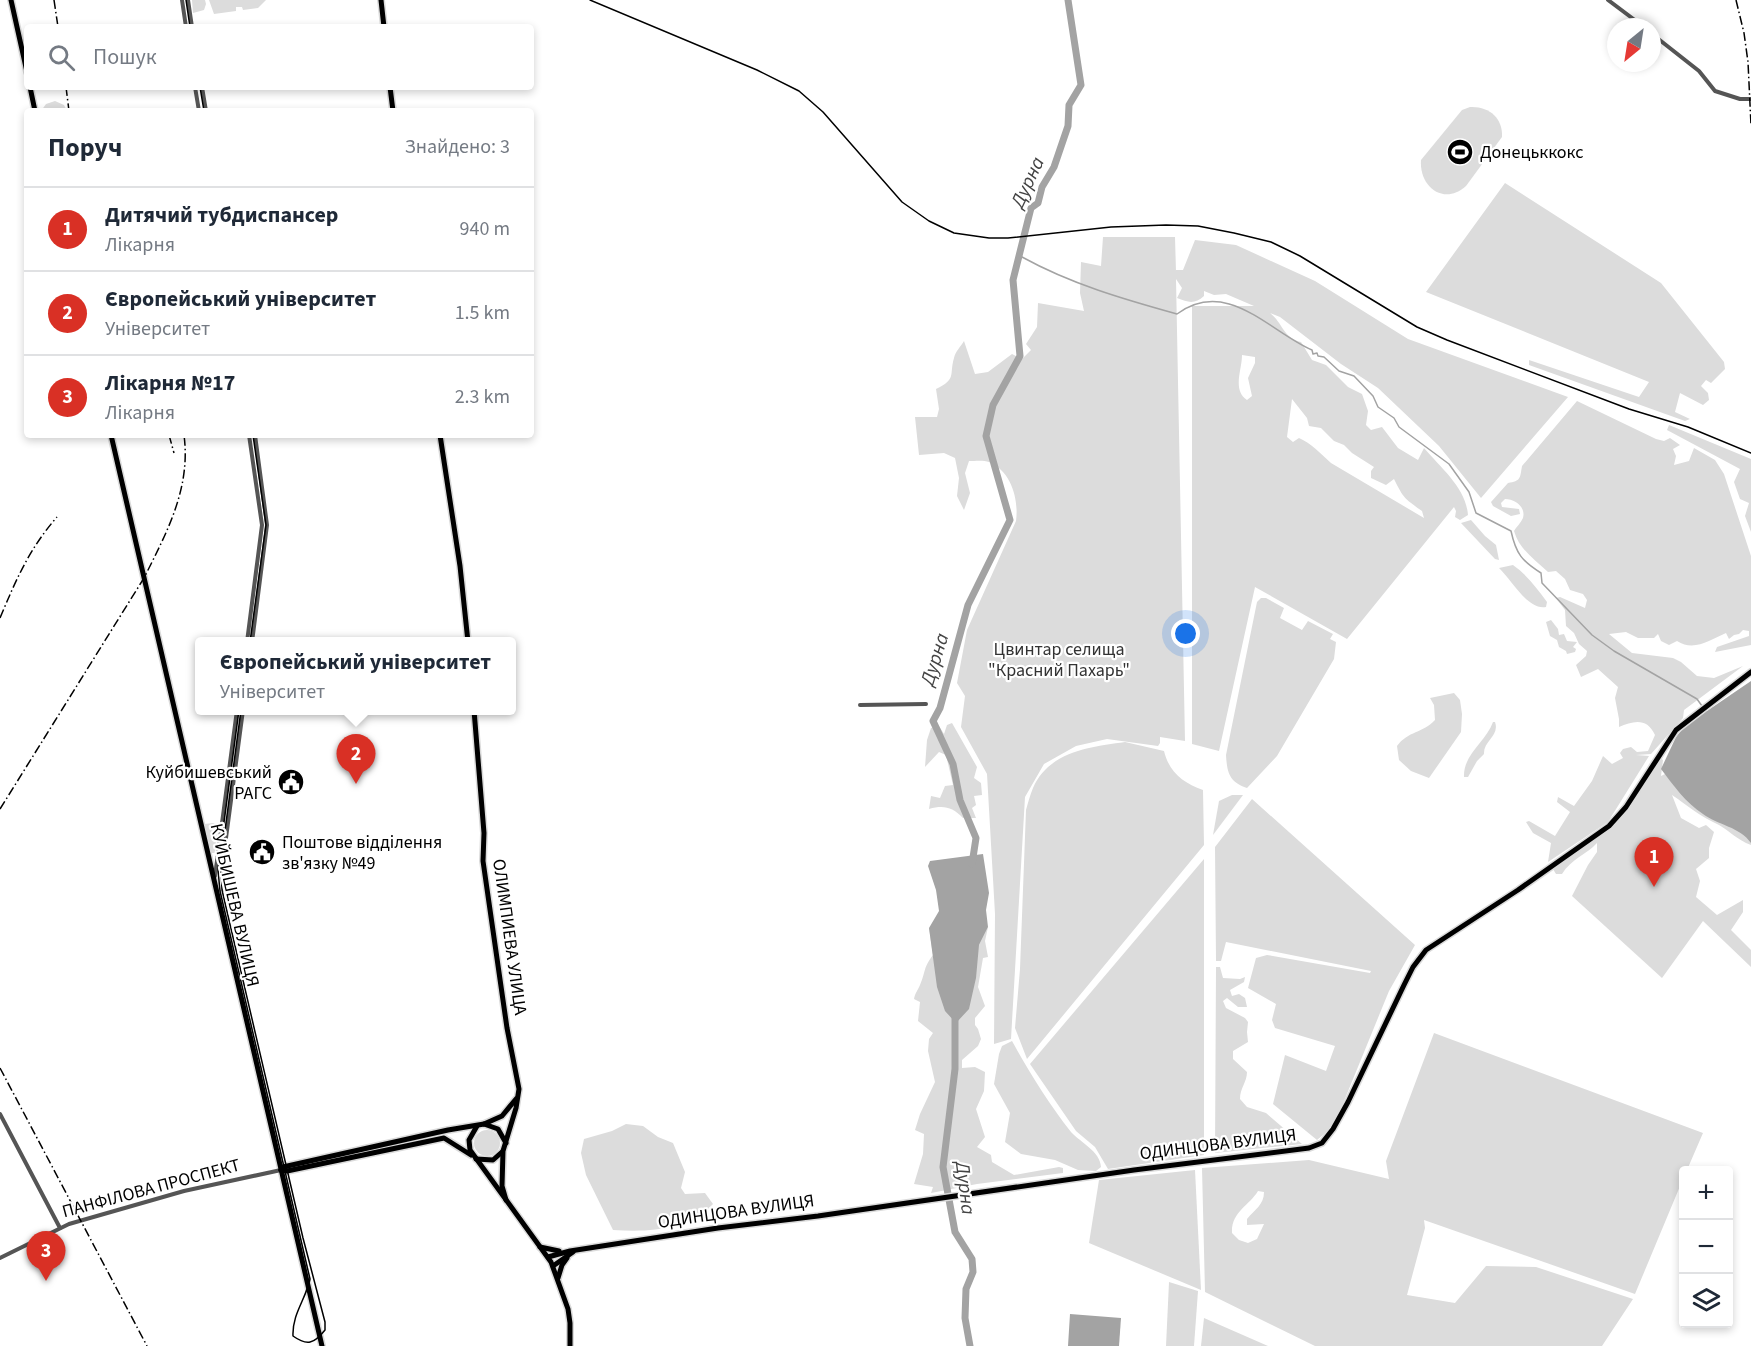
<!DOCTYPE html>
<html lang="uk">
<meta charset="utf-8">
<style>
body{margin:0;font-family:"Source Sans 3",sans-serif;background:#f2f2f3;color:#1f2937}
.controls{position:absolute;right:18px;bottom:18px;display:grid;overflow:hidden;border-radius:6px;box-shadow:0 3px 9px #0003}
.controls button{width:54px;height:54px;display:grid;place-items:center;padding:0;border:0;border-bottom:2px solid #e0e1e3;background:#fff;color:#1f2937;font:30px sans-serif}
.compass{position:absolute;left:1607px;top:18px;width:54px;height:54px;border-radius:50%;background:#fff;box-shadow:0 3px 9px #0003;rotate:210deg}
.you{position:absolute;left:1186px;top:634px;width:21px;height:21px;margin:-15px;border:4px solid #fff;border-radius:50%;background:#1a73e8;box-shadow:0 0 0 9px #1a73e833}
.badge{display:grid;place-items:center;width:39px;height:39px;border-radius:50%;background:#d93025;color:#fff;font-size:20px;font-weight:700}
.pin{position:absolute;translate:-50% -50px;filter:drop-shadow(0 2px 3px #0008)}
.pin::after{content:'';position:absolute;top:32px;width:21px;height:18px;background:inherit;clip-path:polygon(0 0,100% 0,50% 100%)}
.popup{position:absolute;left:195px;top:637px;width:321px;height:78px;box-sizing:border-box;display:grid;place-content:center;border-radius:6px;background:#fff;filter:drop-shadow(0 2px 4px #0005);font-size:20px;white-space:nowrap;color:#747a83}
.popup b{font-size:22px;color:#1f2937}
.popup::after{content:'';position:absolute;left:50%;top:100%;margin-left:-12px;border:12px solid transparent;border-top-color:#fff}
.list{margin:0;padding:0;list-style:none}
h2{display:flex;justify-content:space-between;align-items:center;height:78px;margin:0;padding:0 24px;font-size:26px}
h2 small{font-size:20px;font-weight:400;color:#747a83}
.list li{display:grid;grid-template-columns:39px 1fr auto;gap:18px;align-items:center;box-sizing:border-box;height:84px;padding:0 24px;border-top:2px solid #e0e1e3}
.list b{display:block;font-size:22px;white-space:nowrap}
.list p{margin:0;font-size:20px;white-space:nowrap;color:#747a83}
.list em{font-size:20px;font-style:normal;color:#747a83}
.icon{flex:none;width:33px;height:33px;fill:none;stroke:currentColor;stroke-width:2;stroke-linecap:round;stroke-linejoin:round}
.map{position:relative;flex:none;width:1751px;height:1346px;overflow:hidden}
.search{position:absolute;background:#fff;box-shadow:0 3px 9px #0003;left:24px;top:24px;width:510px;height:66px;display:flex;align-items:center;gap:15px;box-sizing:border-box;padding:0 21px;border-radius:6px;color:#747a83;font-size:22px}
.panel{position:absolute;background:#fff;box-shadow:0 3px 9px #0003;left:24px;top:108px;width:510px;height:330px;border-radius:6px}
.map>svg:first-child{display:block}
.green{fill:#dcdcdc;fill-rule:evenodd}
.water{fill:#a3a3a3}
.lines{fill:none;stroke-linecap:round;stroke-linejoin:round}
.stream{stroke:#a3a3a3;stroke-width:1.5}
.river{stroke:#a3a3a3;stroke-width:7}
.major-casing{stroke:#dbdbdb;stroke-width:8}
.minor{stroke:#555;stroke-width:4}
.major{stroke:#000;stroke-width:5}
.tram{stroke:#000;stroke-width:1.5}
.rail{stroke:#000;stroke-width:1.5;stroke-dasharray:9 3 1.5 3;stroke-linecap:butt}
.labels{text-anchor:middle;stroke-width:4.5;stroke-linejoin:round;paint-order:stroke}
.poi-label{font-size:18px;fill:#000;stroke:#fff;text-anchor:start}
.park-label{font-size:18px;fill:#333;stroke:#fff}
.street-label{font-size:18px;fill:#000;stroke:#fff}
.water-label{font-size:20px;font-style:italic;fill:#444;stroke:#fff}
</style>
<div class="map">
<svg width="1751" height="1346" viewBox="0 0 1751 1346">
<rect width="100%" height="100%" fill="#fff"/>
<g class="green">
<path d="M192,0H205L206,4L204,10L193,13Z"/>
<path d="M209,0H266L258,8L243,10L242,7H236V11L214,14Z"/>
<path d="M55,101L64,105L67,111H41L46,104Z"/>
<path d="M1470,107C1489,106 1503,118 1502,137L1466,186C1444,206 1419,187 1421,160L1462,110Z"/>
<path d="M1505,183L1661,283L1724,362L1725,369L1711,383L1706,380L1701,386L1708,393L1709,400L1703,405L1680,393L1675,412L1690,419L1685,421L1529,365V360L1639,397L1649,382L1426,292Z"/>
<path d="M1103,237H1175L1176,272V270H1183L1195,240L1236,245L1315,281L1408,339L1568,397L1481,498L1439,446L1378,388L1341,364L1280,317L1270,313C1283,323 1283,338 1301,342L1312,360L1326,365L1348,387L1362,394L1368,411L1366,425L1371,430L1382,427L1398,448L1418,460L1424,448C1441,468 1466,488 1468,515L1460,520L1455,517L1456,511L1454,507L1347,639L1255,587L1219,751L1192,744V306H1254L1226,294L1214,295L1204,291V296C1195,304 1189,303 1177,298L1182,288L1176,279L1185,741L1160,737V743L1158,746L1107,739L1076,746L1044,764L1025,797L1011,1039L994,1044L995,914L987,774L961,727L965,696L957,683L967,630L1016,521C1019,499 1011,471 989,462C984,460 975,461 969,461L965,473L970,493L964,510L957,496L959,478L955,458L944,453L919,455L915,417H937L939,409L936,389C957,379 949,375 954,358C955,352 961,346 964,341L975,374L988,372L1012,354L1022,359L1031,350L1026,344L1037,327L1038,303L1084,311L1080,293L1081,262L1101,266ZM1242,355L1255,357V363L1248,378L1252,396L1247,400C1232,390 1242,370 1242,355ZM1292,399L1307,418L1309,426L1321,428L1334,441L1344,445L1352,453L1374,467L1371,471V478L1386,485L1394,479C1404,499 1404,498 1422,511L1424,518L1331,463C1321,454 1311,443 1299,438L1293,442L1287,437Z"/>
<path d="M1577,401L1656,439L1664,441L1670,438L1680,445L1673,449L1676,456L1674,465L1689,461L1694,448L1715,460L1724,474L1751,556V645L1715,652L1717,647L1749,636V631L1743,630L1739,634L1734,635L1729,639L1726,633C1710,640 1694,652 1677,641L1669,645L1661,641L1658,634L1654,638H1638L1626,632L1609,634L1632,653L1673,658L1681,662L1697,676L1714,678L1743,666L1684,710L1683,718L1651,754L1636,755L1649,756L1608,822L1548,862L1551,843L1533,833L1526,822L1529,821L1555,836L1570,812L1557,802L1558,797L1574,806L1592,781L1603,756L1612,764L1623,758L1620,753L1623,749L1631,747L1637,752L1648,751L1655,735C1647,717 1633,721 1619,727V719L1615,698L1618,687L1598,669L1581,677L1576,665L1586,656L1587,651L1579,644L1574,633L1566,626L1565,610L1556,598L1560,597L1585,608L1587,600L1583,594L1570,590L1565,579L1556,571L1548,572C1534,559 1519,549 1514,531C1516,527 1521,523 1523,518C1526,507 1515,499 1505,499L1501,503L1502,507L1519,509L1520,514L1511,516L1493,506L1491,502L1508,483C1521,481 1520,478 1522,466Z"/>
<path d="M1669,425L1751,459V532L1745,516L1749,503L1740,499L1734,482L1740,469L1667,430Z"/>
<path d="M1471,520L1485,536L1496,545L1499,560L1495,559L1461,523Z"/>
<path d="M1513,565C1527,575 1536,587 1547,602L1546,607C1528,611 1511,579 1499,568Z"/>
<path d="M1261,598H1266L1284,608L1280,618L1302,630L1308,621L1333,634L1330,639L1336,642L1334,659L1277,756L1247,788C1229,782 1227,772 1226,755L1257,602Z"/>
<path d="M1551,620L1558,629L1559,635L1564,634L1567,641L1577,642L1573,647L1576,649L1575,652L1567,654L1566,651L1559,647L1557,640L1550,636L1546,622Z"/>
<path d="M1454,693L1460,700L1462,714L1461,732L1429,778L1411,771L1399,760L1397,746C1408,731 1423,733 1435,720L1434,705L1430,698Z"/>
<path d="M1493,722H1495C1500,736 1483,741 1484,754L1477,761L1468,777H1464C1463,754 1486,742 1493,722Z"/>
<path d="M952,723L977,767L974,778L981,783L982,795L974,796L976,805L972,808L976,818H963C952,807 944,805 929,809L931,796L940,798L945,786L953,785L946,755L939,752L925,767L927,740L931,728L939,726L944,734L947,725Z"/>
<path d="M1125,742L1164,751C1169,772 1183,783 1203,790L1204,845L1027,1059L1015,1028L1020,969L1026,810C1028,803 1030,795 1033,788C1049,751 1091,747 1125,742Z"/>
<path d="M1659,757L1663,760L1661,776L1665,774L1751,823V845C1737,840 1730,831 1719,825C1701,817 1688,806 1672,795L1681,818L1699,828L1706,825L1714,832L1709,848V858L1696,869L1700,881L1696,897L1717,915L1743,900V912L1731,930L1751,950V967L1703,921L1662,978L1572,896L1588,865L1597,852V843C1587,854 1571,859 1562,874H1556L1553,869L1558,864L1612,827Z"/>
<path d="M1232,795H1243L1213,835L1219,801Z"/>
<path d="M1252,799L1415,945L1389,991L1342,1106L1328,1131L1317,1140L1273,1104L1285,1055L1326,1071L1335,1046L1275,1028L1272,1020L1276,1004L1248,988L1256,958L1267,955L1370,973L1371,971L1226,942L1221,961H1216L1215,847Z"/>
<path d="M214,823L218,829L215,853H210L204,824Z"/>
<path d="M1204,859V1155L1108,1169L1095,1147L1076,1131L1030,1064Z"/>
<path d="M988,927L985,941L988,957L983,958L978,987L985,1006L975,1018V1025L978,1029L981,1039L978,1046L962,1060V1068L975,1067L985,1072L984,1091L976,1109L985,1137L977,1147L991,1155L992,1162L1014,1175L1059,1167L1063,1168V1173L977,1184L931,1193L933,1187L914,1184L923,1154L924,1134L915,1130L920,1114L935,1082L928,1051L929,1039L933,1033L918,1021L920,1002L914,999C915,993 918,990 920,985C926,971 923,968 933,955L929,928L979,945Z"/>
<path d="M1216,967H1220L1223,978L1240,979L1245,977L1244,982L1230,990L1232,996L1239,994L1245,998L1247,1007H1238L1227,998L1223,1001L1226,1008L1245,1018L1248,1022L1247,1032L1248,1042L1233,1051V1059L1247,1072C1247,1082 1240,1088 1240,1099L1247,1107L1266,1113L1302,1144L1215,1153Z"/>
<path d="M1434,1033L1703,1133L1687,1170H1684L1683,1179L1635,1294L1424,1220L1425,1228L1407,1295L1455,1303L1486,1266L1536,1267L1633,1299L1602,1346H1315L1205,1292L1202,1168L1309,1160L1389,1179L1386,1161ZM1258,1191L1264,1192C1264,1205 1255,1209 1247,1219V1225L1264,1224L1257,1239L1248,1243L1239,1240L1232,1233C1231,1212 1249,1206 1258,1191Z"/>
<path d="M1012,1041C1029,1072 1049,1104 1071,1132C1081,1143 1100,1151 1101,1167L1096,1171L1078,1170L1055,1160L1021,1154L1005,1142L1010,1113L994,1084L999,1054L1002,1046Z"/>
<path d="M626,1124L643,1126L658,1137L673,1143L685,1172L681,1188L685,1194L705,1193L713,1204C687,1231 649,1232 613,1230L586,1175L581,1153L584,1139L612,1131Z"/>
<circle cx="487" cy="1143" r="13"/>
<path d="M1195,1170L1201,1290L1089,1243L1099,1180Z"/>
<path d="M1169,1282L1198,1291L1194,1346H1166Z"/>
<path d="M1204,1318L1268,1346H1201Z"/>
</g>
<g class="water">
<path d="M1751,681V843C1740,827 1718,825 1703,814C1686,803 1673,785 1661,769L1676,737L1685,726Z"/>
<path d="M983,854L989,893L986,910L988,927L979,945L976,978L969,1009L956,1023L945,1011L937,987L929,928L939,911L936,890L928,866L930,861Z"/>
<path d="M1070,1314L1121,1318L1119,1346H1068Z"/>
</g>
<g class="lines">
<path class="stream" d="M1019,253L1022,257C1071,284 1123,299 1177,314C1227,277 1270,332 1312,350L1313,354L1317,353L1318,356L1324,357L1339,371L1354,376L1373,396L1378,407L1394,418L1399,427L1449,464L1469,492L1476,513L1511,531C1516,554 1522,561 1541,573L1542,583L1592,635L1614,651L1697,699L1707,713"/>
<g class="river">
<path d="M972,864L976,838L960,800L953,764L933,721L940,708L968,605L1010,520L986,436L993,405L1020,356L1013,280L1031,208L1038,203L1042,187L1054,167L1068,126L1069,105L1081,85L1068,0"/>
<path d="M955,1012V1069L943,1167L955,1232L972,1259L973,1272L966,1289L965,1318L970,1346"/>
</g>
<defs>
<g id="major">
<path d="M11,0L27,72"/>
<path d="M381,0L384,27"/>
<path d="M30,87L35,111"/>
<path d="M390,87L393,111"/>
<path d="M111,435L322,1346"/>
<path d="M440,435L460,566L468,642"/>
<path d="M474,710L484,833L483,861L507,1028L519,1089L516,1108L503,1151L502,1186L506,1200"/>
<path d="M484,1124L502,1116L516,1099"/>
<path d="M477,1126L469,1140L470,1150L551,1262L568,1309L570,1323V1346"/>
<path d="M476,1159L493,1160L502,1152"/>
<path d="M281,1170L283,1167L448,1130L484,1124L498,1129L506,1143"/>
<path d="M281,1170L287,1171L444,1138L471,1155"/>
<path d="M540,1247L559,1251"/>
<path d="M548,1257L570,1251L718,1228L818,1216L1134,1170L1309,1148L1322,1143L1333,1129L1348,1102L1404,985L1413,967L1426,950L1518,890L1609,826L1626,807L1676,730L1751,672"/>
<path d="M553,1266L573,1252"/>
<path d="M558,1278L562,1265L567,1258"/>
</g>
</defs>
<use href="#major" class="major-casing"/>
<g class="minor">
<path d="M182,0L186,27"/>
<path d="M188,0L192,27"/>
<path d="M1608,0L1644,27"/>
<path d="M1652,34L1699,71L1715,91L1740,99H1751"/>
<path d="M195,87L199,111"/>
<path d="M202,87L206,111"/>
<path d="M247,642L262,525L249,435"/>
<path d="M252,642L267,525L255,435"/>
<path d="M860,705L926,704"/>
<path d="M215,876L237,710"/>
<path d="M224,890L222,868L243,710"/>
<path d="M0,1114L60,1228"/>
<path d="M0,1258L69,1224L184,1191L281,1170"/>
</g>
<use href="#major" class="major"/>
<g class="tram">
<path d="M186,0L190,27"/>
<path d="M590,0L757,70L799,91L823,112L902,202L929,221L954,233L989,238H1008L1111,227L1166,225L1198,226L1234,233L1271,242L1300,256L1417,327L1447,340L1629,409L1688,427L1751,453"/>
<path d="M200,87L204,111"/>
<path d="M250,642L266,525L253,435"/>
<path d="M239,710L220,852L218,870L220,891L310,1279C306,1299 292,1314 293,1336C307,1346 314,1344 325,1330V1322L303,1238L222,890L221,870L222,853L241,710"/>
</g>
<g class="rail">
<path d="M54,0L58,27"/>
<path d="M1736,0L1744,33L1748,62L1751,125"/>
<path d="M66,87L69,111"/>
<path d="M169,435L174,453"/>
<path d="M0,618C16,580 29,549 57,517"/>
<path d="M0,809L144,578C167,532 191,488 184,435"/>
<path d="M0,1068L147,1346"/>
</g>
</g>
<defs>
<symbol id="stadium-disc" viewBox="-11 -11 22 22"><circle r="9.5" fill="#000" stroke="#fff"/><path d="M0-5a6.5 5 0 1 0 0 10a6.5 5 0 1 0 0-10ZM-3.5-1.8h7v3.6h-7Z" fill="#fff"/></symbol>
<symbol id="civic-disc" viewBox="-11 -11 22 22"><circle r="9.5" fill="#000" stroke="#fff"/><path d="M-.6-6.5H3V-4.5H.6V-3L4-1V1h2V6H-6V1h2V-1L-.6-3ZM-1.2 2.5V6h2.4V2.5Z" fill="#fff"/></symbol>
</defs>
<g fill-rule="evenodd">
<use href="#stadium-disc" x="1445" y="137" width="30" height="30"/>
<use href="#civic-disc" x="276" y="767" width="30" height="30"/>
<use href="#civic-disc" x="247" y="837" width="30" height="30"/>
</g>
<g class="labels">
<g class="poi-label">
<text x="1480" y="158">Донецьккокс</text>
<text x="272" y="778" text-anchor="end">Куйбишевський<tspan x="272" dy="21">РАГС</tspan></text>
<text x="282" y="848">Поштове відділення<tspan x="282" dy="21">зв'язку №49</tspan></text>
</g>
<g class="park-label">
<text x="1059" y="655">Цвинтар селища<tspan x="1059" dy="21">"Красний Пахарь"</tspan></text>
</g>
<g class="street-label">
<text transform="translate(235 905) rotate(77)" y="6">КУЙБИШЕВА ВУЛИЦЯ</text>
<text transform="translate(510 937) rotate(82)" y="6">ОЛИМПИЕВА УЛИЦА</text>
<text transform="translate(1218 1144) rotate(-7)" y="6">ОДИНЦОВА ВУЛИЦЯ</text>
<text transform="translate(151 1188) rotate(-15)" y="6">ПАНФІЛОВА ПРОСПЕКТ</text>
<text transform="translate(736 1211) rotate(-8)" y="6">ОДИНЦОВА ВУЛИЦЯ</text>
</g>
<g class="water-label">
<text transform="translate(1027 182) rotate(-65)" y="7">Дурна</text>
<text transform="translate(934 659) rotate(-73)" y="7">Дурна</text>
<text transform="translate(966 1188) rotate(83)" y="7">Дурна</text>
</g>
</g>
</svg>
<div class="controls">
<button>+</button>
<button>−</button>
<button><svg class="icon" aria-label="layers" viewBox="0 0 24 24"><path d="M12 4l9 5-9 5-9-5zM3 14l9 5 9-5"/></svg></button>
</div>
<svg class="compass" viewBox="-18 -18 36 36"><path d="M0-13l5 13h-10z" fill="#e53935"/><path d="M0 13l5-13h-10z" fill="#747a83"/></svg>
<div class="you"></div>
<div class="pin badge" style="left:1654px;top:887px">1</div>
<div class="pin badge" style="left:356px;top:784px">2</div>
<div class="popup"><b>Європейський університет</b>Університет</div>
<div class="pin badge" style="left:46px;top:1281px">3</div>
<div class="search"><svg class="icon" aria-label="search" viewBox="0 0 24 24"><circle cx="10" cy="10" r="6"/><path d="M15 15l6 6"/></svg>Пошук</div>
<section class="panel">
<h2>Поруч<small>Знайдено: 3</small></h2>
<ul class="list">
<li><span class="badge">1</span><div><b>Дитячий тубдиспансер</b><p>Лікарня</p></div><em>940 m</em></li>
<li><span class="badge">2</span><div><b>Європейський університет</b><p>Університет</p></div><em>1.5 km</em></li>
<li><span class="badge">3</span><div><b>Лікарня №17</b><p>Лікарня</p></div><em>2.3 km</em></li>
</ul>
</section>
</div>
